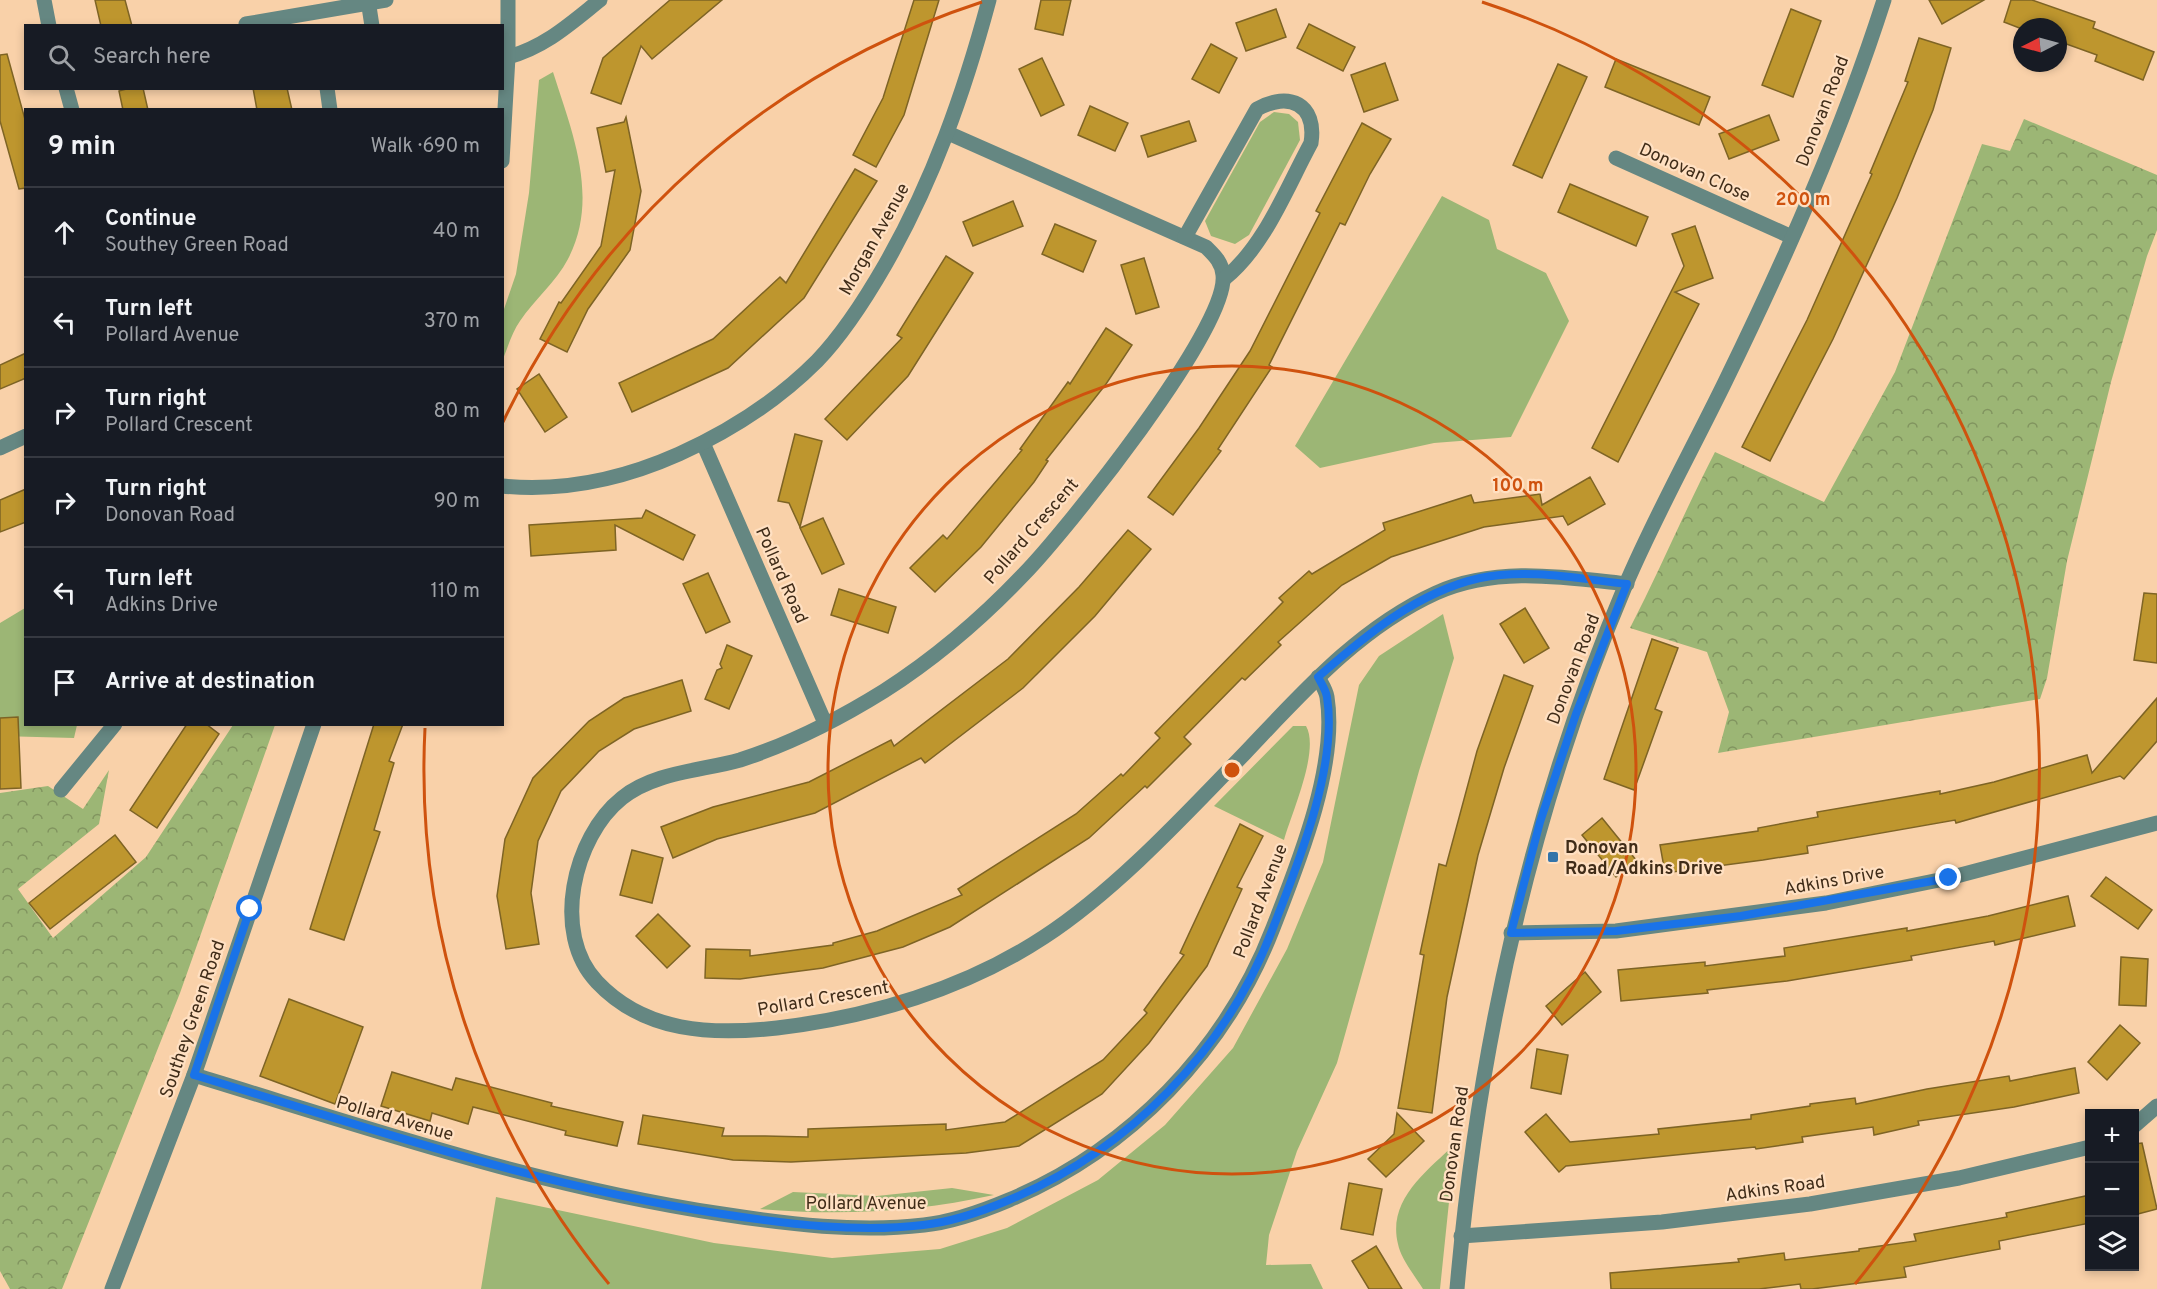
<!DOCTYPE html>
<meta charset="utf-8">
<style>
body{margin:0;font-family:Overpass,sans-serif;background:#242831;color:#f1f3f6}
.controls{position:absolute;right:18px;bottom:18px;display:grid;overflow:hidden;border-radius:0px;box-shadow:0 3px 9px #0003}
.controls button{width:54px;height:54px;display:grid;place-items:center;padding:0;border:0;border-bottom:2px solid #363941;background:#171b24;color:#f1f3f6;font:30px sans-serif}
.compass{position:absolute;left:2013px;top:18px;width:54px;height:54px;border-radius:50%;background:#171b24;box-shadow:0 3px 9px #0003;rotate:264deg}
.stop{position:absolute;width:18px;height:18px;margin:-14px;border:4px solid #1a73e8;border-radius:50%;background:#fff}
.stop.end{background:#1a73e8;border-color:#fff;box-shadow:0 2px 6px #0008}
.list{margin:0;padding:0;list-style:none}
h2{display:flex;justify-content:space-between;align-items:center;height:78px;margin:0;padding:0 24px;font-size:26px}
h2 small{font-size:20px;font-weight:400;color:#9ea1a6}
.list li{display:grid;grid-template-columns:39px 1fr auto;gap:18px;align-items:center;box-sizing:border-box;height:90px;padding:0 24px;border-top:2px solid #363941}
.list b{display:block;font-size:22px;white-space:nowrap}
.list p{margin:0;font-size:20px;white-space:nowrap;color:#9ea1a6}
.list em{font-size:20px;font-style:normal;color:#9ea1a6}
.icon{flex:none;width:33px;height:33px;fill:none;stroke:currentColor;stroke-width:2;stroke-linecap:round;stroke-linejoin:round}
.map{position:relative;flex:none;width:2157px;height:1289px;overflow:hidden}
.search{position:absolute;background:#171b24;box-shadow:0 3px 9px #0003;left:24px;top:24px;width:480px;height:66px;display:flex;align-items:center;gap:15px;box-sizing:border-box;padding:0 21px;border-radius:0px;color:#9ea1a6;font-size:22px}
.panel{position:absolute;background:#171b24;box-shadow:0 3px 9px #0003;left:24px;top:108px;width:480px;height:618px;border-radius:0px}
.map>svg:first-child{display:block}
.grass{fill:#9cb675}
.forest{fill:url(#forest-crowns)}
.building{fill:#be962e;stroke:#7e6425;stroke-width:1.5}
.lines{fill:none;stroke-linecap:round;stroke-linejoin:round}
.minor{stroke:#658782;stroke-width:15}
.route{stroke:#1a73e8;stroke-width:8}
.ring{fill:none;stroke:#cf520e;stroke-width:3}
.poi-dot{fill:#3274aa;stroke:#ffe0c2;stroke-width:2}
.labels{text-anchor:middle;stroke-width:4.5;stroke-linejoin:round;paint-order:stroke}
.street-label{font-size:18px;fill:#402c18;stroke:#ffe0c2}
.poi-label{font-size:18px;font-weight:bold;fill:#402c18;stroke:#ffe0c2;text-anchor:start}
.centre{fill:#cf520e;stroke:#ffe0c2;stroke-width:3}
.ring-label{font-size:18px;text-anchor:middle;font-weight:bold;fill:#cf520e;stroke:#ffe0c2;stroke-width:4.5;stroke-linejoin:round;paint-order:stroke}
</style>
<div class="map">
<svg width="2157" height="1289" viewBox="0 0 2157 1289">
<defs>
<pattern id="forest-crowns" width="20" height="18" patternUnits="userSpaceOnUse" patternTransform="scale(1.5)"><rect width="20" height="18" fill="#9cb675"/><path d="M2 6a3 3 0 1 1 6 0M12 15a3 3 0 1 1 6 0" fill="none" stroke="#81945f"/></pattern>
</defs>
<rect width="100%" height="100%" fill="#f9d1a9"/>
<g class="grass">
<path d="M553,72C572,132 600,198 568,259C556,282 534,300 520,321C512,332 508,347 503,359V312L516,274L529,193L539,80Z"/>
<path d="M1274,112L1289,114L1298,122L1300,140L1249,235L1235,244L1211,236L1205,221L1260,122Z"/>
<path d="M1442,196L1489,220L1497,249L1546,273L1569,321L1511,437L1434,443L1320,468L1295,446Z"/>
<path d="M25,608L26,724L77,725L74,738L0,736V623Z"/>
<path d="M1443,614L1454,658L1419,771L1337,1063L1297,1151L1269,1235L1266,1265L1311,1264L1323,1289H481L496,1197L714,1243L832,1258L940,1249L1007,1228L1098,1180L1165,1125L1233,1048L1287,949L1323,862L1359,685L1379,656Z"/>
<path d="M1293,726H1306C1320,750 1292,812 1284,840L1214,806Z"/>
<path d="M1455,1144L1440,1289H1423C1415,1276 1401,1259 1398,1244C1387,1200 1427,1171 1455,1144Z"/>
<path d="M952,1188L994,1195C917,1212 839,1216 760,1209L793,1192L877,1196Z"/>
</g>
<g class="forest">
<path d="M2024,119L2157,175V230L2147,256L2111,382L2067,561L2047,678L2040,699L1718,753L1729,712L1707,652L1630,628C1660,570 1685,510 1715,452L1824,502L1895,372L1982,144L2010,151Z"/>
<path d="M233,725H275L180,993L62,1289H10L0,1271V793L48,786L83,809L109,770L99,824L18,889L53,938L146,857Z"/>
</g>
<g class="building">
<path d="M95,0H125L132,26H101Z"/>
<path d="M670,0H722L652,59L641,46L621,104L591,93L603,58Z"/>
<path d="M914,0H939L904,115L876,167L853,155L883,98Z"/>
<path d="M1041,0H1071L1063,35L1035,29Z"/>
<path d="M1929,0H1984L1942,24Z"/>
<path d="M2011,0H2032L2095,22L2093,28L2154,52L2143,80L2095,61L2097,55L2058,41V27L2022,29L2004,22Z"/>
<path d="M1276,9L1286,37L1246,51L1236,23Z"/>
<path d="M1791,9L1821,21L1793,97L1762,85Z"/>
<path d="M1309,24L1355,47L1343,71L1297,48Z"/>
<path d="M1919,38L1951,48L1933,110L1897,198L1833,339L1770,461L1742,447L1807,320L1872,174L1870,173L1908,82L1905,81Z"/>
<path d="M1211,44L1237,58L1219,93L1192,79Z"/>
<path d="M7,54L26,123V188L19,189L0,121V55Z"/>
<path d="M1042,58L1064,105L1041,116L1019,69Z"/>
<path d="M1616,59L1710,97L1699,125L1605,87Z"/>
<path d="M1385,63L1398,100L1364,112L1351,75Z"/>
<path d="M1558,64L1587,77L1542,178L1513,165Z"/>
<path d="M130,88H143L148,110H123L119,91Z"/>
<path d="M253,88H287L292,110H257Z"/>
<path d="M1090,106L1128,123L1115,151L1078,135Z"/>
<path d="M1769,115L1779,140L1729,159L1719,134Z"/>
<path d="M626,117L641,191L630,250L588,309L567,352L540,339L559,302L561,303L601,246L615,170L606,172L597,128L624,122Z"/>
<path d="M1189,121L1196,141L1148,157L1141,136Z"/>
<path d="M1362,123L1391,139L1370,174L1345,225L1340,223L1269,365L1272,367L1218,449L1221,451L1173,515L1148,497L1199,428L1250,351L1320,213L1316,211Z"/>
<path d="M855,169L877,181L804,298L728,368L632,412L619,383L713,339L780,277L786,283Z"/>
<path d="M1570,184L1648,217L1636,246L1558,212Z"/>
<path d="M1013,201L1023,226L973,246L963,222Z"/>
<path d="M1055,224L1096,241L1083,272L1042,254Z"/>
<path d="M1695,226L1713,278L1675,292L1699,304L1618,462L1592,448L1684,266L1672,234Z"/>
<path d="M946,256L973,273L908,376L847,440L825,419L902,338L897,335Z"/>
<path d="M1144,258L1159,307L1136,314L1121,265Z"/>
<path d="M1106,328L1132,345L1106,384L1046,460L1048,461L1034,482L981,547L935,592L910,568L943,535L947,539L998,479L1022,450L1020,449L1068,382L1070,384Z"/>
<path d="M26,353V378L0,389V365Z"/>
<path d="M539,374L567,417L545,432L517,389Z"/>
<path d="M795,434L822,441L800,527L789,503L778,501Z"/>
<path d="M1590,477L1605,504L1568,525L1563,516L1484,527L1391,557L1342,585L1278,642L1281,645L1245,680L1242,678L1184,737L1191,744L1147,788L1145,786L1089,838L950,927L903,947L823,968L740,979L705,978L706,949L750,950V956L833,945V943L877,931L962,895L958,889L1076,814L1121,774L1123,776L1160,738L1155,733L1283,602L1279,598L1309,571L1312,574L1385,530L1383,523L1471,495L1474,503L1540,494L1542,505Z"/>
<path d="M26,489V522L0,532V500Z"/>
<path d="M646,510L695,535L683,560L615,525L616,550L531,556L529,525L642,518Z"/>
<path d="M823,518L844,564L822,574L800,528Z"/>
<path d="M1128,530L1151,549L1095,616L1023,688L925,763L921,758L815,813L717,839L673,858L661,827L713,807L809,782L891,740L894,746L1008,659L1079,587Z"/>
<path d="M708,573L730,622L706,633L683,584Z"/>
<path d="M839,589L896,607L888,633L831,615Z"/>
<path d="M2144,593L2157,594V663L2134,660Z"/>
<path d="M1525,608L1549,648L1524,663L1500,624Z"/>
<path d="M1652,639L1678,648L1655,709L1662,712L1634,790L1604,779Z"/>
<path d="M727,645L752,656L729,709L705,699L717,670L722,668L720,664Z"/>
<path d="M1504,675L1533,686L1504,768L1478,855L1447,997L1432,1113L1398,1108L1424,955L1420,954L1439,864L1446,866L1477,751Z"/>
<path d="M682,680L691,711L634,729L599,751L561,791L538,841L531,893L539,944L506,949L497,896L505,839L533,778L589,721L624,698Z"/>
<path d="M2157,698V741L2124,779L2120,776L1956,823L1955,820L1807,846L1808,853L1763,860L1665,873L1660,845L1758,831V828L1818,817L1817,812L1940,791V794L1994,782L2087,755L2092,773Z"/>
<path d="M18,717L21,788L0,789V718Z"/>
<path d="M187,724H206L219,734L157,828L130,810Z"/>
<path d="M374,724H403L389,761L394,763L374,830L380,832L344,940L310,929Z"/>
<path d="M1602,818L1636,860L1616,877L1582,835Z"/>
<path d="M1240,824L1263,836L1237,887L1242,889L1207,966L1149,1043L1102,1094L1019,1146L966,1153L791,1162L733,1160L638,1144L643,1115L724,1128L722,1136H765L808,1137V1129L946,1124V1130L1005,1122L1103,1060L1147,1013L1144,1010L1184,955L1180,953Z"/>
<path d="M115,835L136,862L50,929L29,903Z"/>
<path d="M632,850L663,858L652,903L620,895Z"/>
<path d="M2106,877L2152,910L2138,929L2091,896Z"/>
<path d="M2068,896L2075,926L1995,945L1994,941L1911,956L1912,960L1787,981L1707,990L1708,993L1621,1001L1618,970L1705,962V966L1785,956L1784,948L1907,928V931L1988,916Z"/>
<path d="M658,914L690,946L667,968L636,936Z"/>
<path d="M2121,957L2148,959L2146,1006L2119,1005Z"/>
<path d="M1585,972L1601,992L1562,1025L1546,1006Z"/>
<path d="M289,999L363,1027L335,1104L260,1076Z"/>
<path d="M2120,1025L2140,1043L2107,1080L2088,1062Z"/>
<path d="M1537,1049L1568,1055L1561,1094L1531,1088Z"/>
<path d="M2075,1068L2079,1093L2014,1107L1918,1121L1919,1125L1874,1135L1873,1127L1802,1137L1803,1142L1756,1149L1755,1147L1566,1166L1559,1172L1525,1132L1546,1114L1570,1142L1659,1134L1658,1129L1751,1119V1115L1810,1106V1104L1855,1098L1856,1104L1927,1089L2009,1076L2010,1081Z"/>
<path d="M392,1072L452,1090L456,1078L552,1103L551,1106L623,1122L617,1146L565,1135L566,1131L473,1107L468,1124L432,1113L430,1121L381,1106Z"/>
<path d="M1397,1113L1424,1141L1386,1177L1368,1159L1394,1134Z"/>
<path d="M2142,1143L2157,1209L2134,1215V1144Z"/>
<path d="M1349,1183L1382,1189L1373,1235L1341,1229Z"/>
<path d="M2090,1195V1223L1999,1241L2000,1249L1904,1267L1906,1277L1812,1289H1801L1800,1284L1759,1289H1611L1610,1273L1739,1262L1738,1259L1784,1253L1785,1260L1859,1251V1249L1916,1241L1914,1234L2007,1217L2006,1213Z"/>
<path d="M1376,1246L1390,1269L1402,1289H1369L1352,1261Z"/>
</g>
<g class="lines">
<g class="minor">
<path d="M44,0L49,26"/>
<path d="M368,0L372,26"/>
<path d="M246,24L386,0"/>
<path d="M508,57C545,47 570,24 600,0"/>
<path d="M66,88L72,110"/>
<path d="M327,88L330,110"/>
<path d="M948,133L1206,247C1214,255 1222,262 1223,275C1229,328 1065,532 1023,575C982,618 934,659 884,691C839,719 790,744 740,760C701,771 654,772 622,798C573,837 551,934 597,982C645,1033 712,1035 777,1028C870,1017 965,989 1044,937C1116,890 1185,815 1245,753C1302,693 1359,628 1436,593C1496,566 1563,577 1627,584"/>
<path d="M1616,158L1792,237"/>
<path d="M502,161L508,57V0"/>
<path d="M1185,237L1257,109C1289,91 1317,104 1311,143C1286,189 1265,246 1224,279"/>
<path d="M703,443L825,723"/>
<path d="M0,448L26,436"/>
<path d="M502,486C563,492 623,479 679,454C730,431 777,401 817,361C844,333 866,298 885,265C933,181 964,93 989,0"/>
<path d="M61,790L115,724"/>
<path d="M1511,933L1616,931L1826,903L1949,878L2157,823"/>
<path d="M194,1075C372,1129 537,1186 722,1214C787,1224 858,1233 924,1225C953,1222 983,1211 1009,1200C1129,1150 1226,1050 1273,928C1298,864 1338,766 1327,697C1326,690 1321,683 1318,677"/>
<path d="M2134,1126L2157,1106"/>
<path d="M1461,1236L1662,1222L1810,1204L1959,1178L2090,1147"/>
<path d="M112,1289L194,1075L314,724"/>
<path d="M1457,1289C1478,1046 1531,809 1626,584C1656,514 1693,448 1726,380C1786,257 1842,131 1884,0"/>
</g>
</g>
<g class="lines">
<path class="route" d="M250,909L194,1075C372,1129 538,1186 722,1214C787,1224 858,1233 923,1225C953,1222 983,1211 1009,1200C1129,1150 1227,1050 1273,928C1298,864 1338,766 1327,697C1326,690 1321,683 1318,677C1365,636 1417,592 1480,578C1527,568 1580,579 1627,584L1576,714L1540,822L1511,933L1616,931L1741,916L1949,878"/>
</g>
<g class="ring">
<circle cx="1232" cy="770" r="404"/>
<path d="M609 1284A808 808 0 0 1 425 728M503 422A808 808 0 0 1 982 2M1482 2A808 808 0 0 1 1855 1284"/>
</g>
<rect class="poi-dot" x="1547" y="851" width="12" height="12" rx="3"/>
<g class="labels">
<g class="street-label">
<text transform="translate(1822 111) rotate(-69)" y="6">Donovan Road</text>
<text transform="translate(1695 172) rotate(24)" y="6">Donovan Close</text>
<text transform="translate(874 239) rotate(-61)" y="6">Morgan Avenue</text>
<text transform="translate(1031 531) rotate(-49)" y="6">Pollard Crescent</text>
<text transform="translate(782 575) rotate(66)" y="6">Pollard Road</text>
<text transform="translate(1573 669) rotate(-69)" y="6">Donovan Road</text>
<text transform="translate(1834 880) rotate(-10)" y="6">Adkins Drive</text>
<text transform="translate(1260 901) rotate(-69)" y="6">Pollard Avenue</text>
<text transform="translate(823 998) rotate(-10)" y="6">Pollard Crescent</text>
<text transform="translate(192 1019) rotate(-71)" y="6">Southey Green Road</text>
<text transform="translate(395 1118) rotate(16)" y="6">Pollard Avenue</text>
<text transform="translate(1454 1144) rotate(-82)" y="6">Donovan Road</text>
<text transform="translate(1775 1188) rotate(-8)" y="6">Adkins Road</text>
<text x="866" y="1209">Pollard Avenue</text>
</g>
<g class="poi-label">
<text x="1565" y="853">Donovan<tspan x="1565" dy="21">Road/Adkins Drive</tspan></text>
</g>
</g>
<circle cx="1232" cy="770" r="9" class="centre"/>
<g class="ring-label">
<text x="1803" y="205">200 m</text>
<text x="1518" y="491">100 m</text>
</g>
</svg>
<div class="controls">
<button>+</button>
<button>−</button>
<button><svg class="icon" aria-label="layers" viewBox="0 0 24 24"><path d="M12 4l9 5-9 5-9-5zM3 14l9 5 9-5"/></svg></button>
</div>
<svg class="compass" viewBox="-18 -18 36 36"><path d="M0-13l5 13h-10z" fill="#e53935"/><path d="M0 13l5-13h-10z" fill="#9ea1a6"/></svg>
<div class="stop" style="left:250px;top:909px"></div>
<div class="stop end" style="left:1949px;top:878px"></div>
<div class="search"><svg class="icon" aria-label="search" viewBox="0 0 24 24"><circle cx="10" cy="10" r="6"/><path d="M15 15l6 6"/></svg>Search here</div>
<section class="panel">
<h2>9 min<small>Walk · 690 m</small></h2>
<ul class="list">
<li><svg class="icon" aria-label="ahead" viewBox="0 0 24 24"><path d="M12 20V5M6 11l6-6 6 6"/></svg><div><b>Continue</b><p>Southey Green Road</p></div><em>40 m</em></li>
<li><svg class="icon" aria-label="left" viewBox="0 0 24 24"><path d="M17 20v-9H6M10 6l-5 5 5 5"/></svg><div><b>Turn left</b><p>Pollard Avenue</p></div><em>370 m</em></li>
<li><svg class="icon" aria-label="right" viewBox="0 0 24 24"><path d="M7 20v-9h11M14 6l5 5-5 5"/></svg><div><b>Turn right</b><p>Pollard Crescent</p></div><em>80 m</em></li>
<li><svg class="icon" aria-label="right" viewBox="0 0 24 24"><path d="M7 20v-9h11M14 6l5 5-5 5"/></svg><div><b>Turn right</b><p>Donovan Road</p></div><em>90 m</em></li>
<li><svg class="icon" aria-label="left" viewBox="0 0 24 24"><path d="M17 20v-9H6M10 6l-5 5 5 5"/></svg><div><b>Turn left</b><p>Adkins Drive</p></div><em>110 m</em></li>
<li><svg class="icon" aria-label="arrive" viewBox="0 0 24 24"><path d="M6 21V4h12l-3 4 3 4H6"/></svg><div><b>Arrive at destination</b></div></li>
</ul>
</section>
</div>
